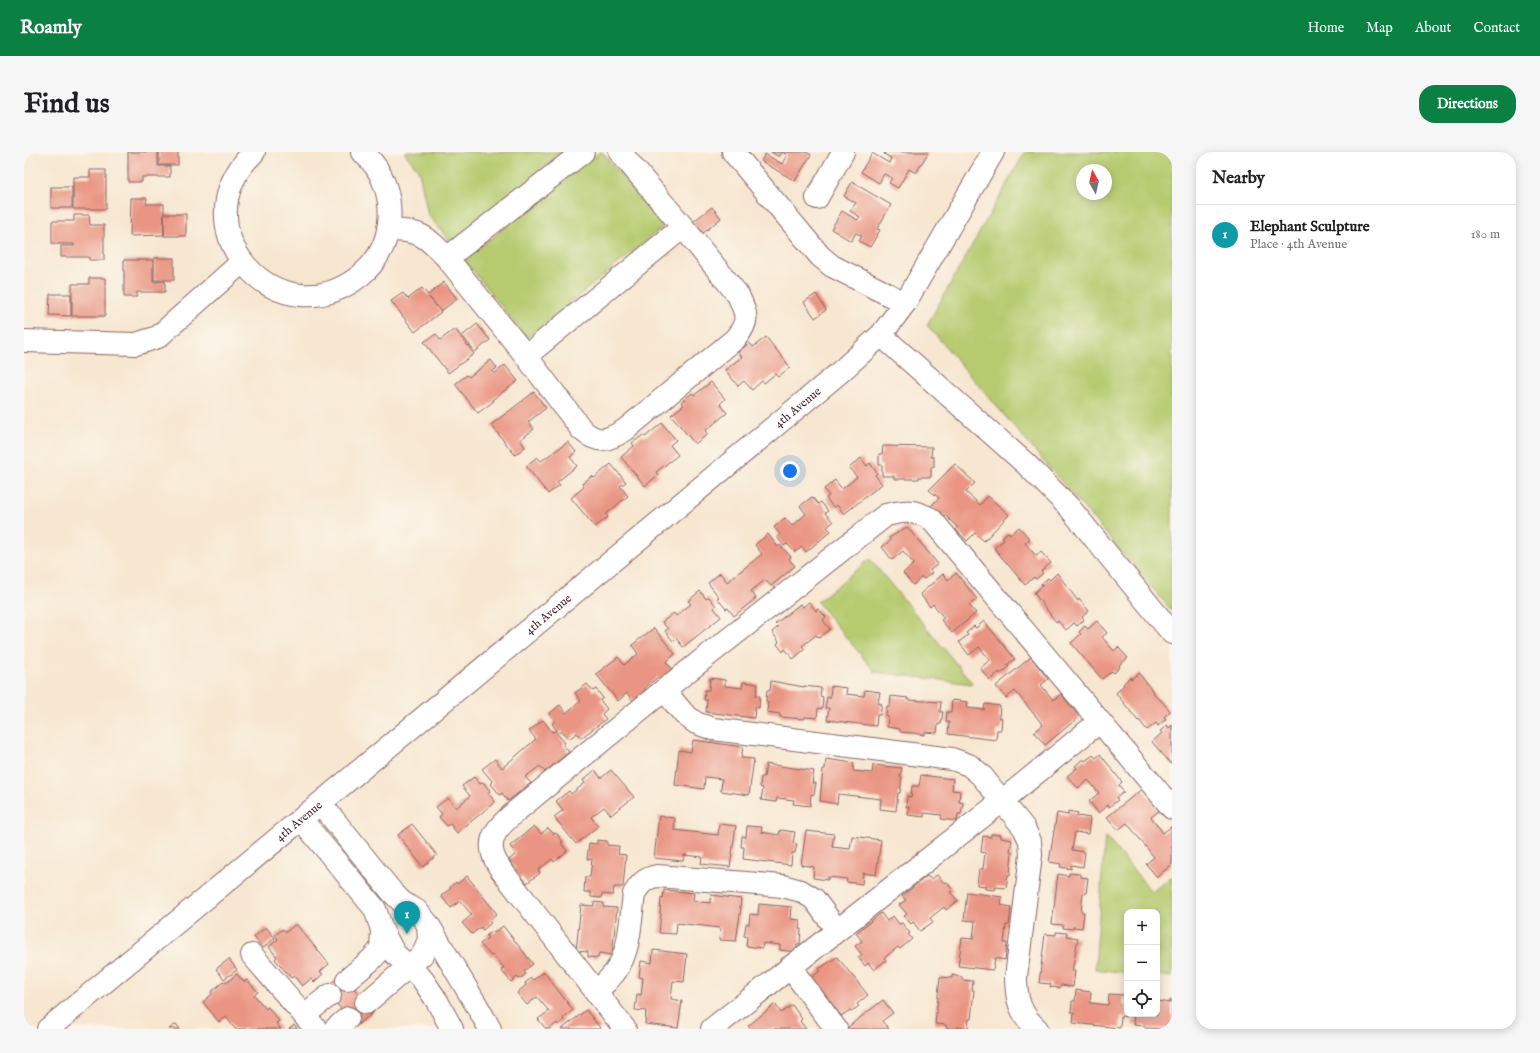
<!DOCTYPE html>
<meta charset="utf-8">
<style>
body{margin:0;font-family:"IM FELL English",serif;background:#f6f6f6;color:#202124}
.controls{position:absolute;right:12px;bottom:12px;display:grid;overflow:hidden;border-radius:8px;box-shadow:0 2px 10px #0003}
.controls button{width:36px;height:36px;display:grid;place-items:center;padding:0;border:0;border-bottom:1px solid #e0e0e0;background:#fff;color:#202124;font:20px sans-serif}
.compass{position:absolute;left:1052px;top:12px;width:36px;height:36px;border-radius:50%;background:#fff;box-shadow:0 2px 10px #0003;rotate:352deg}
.you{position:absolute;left:766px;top:319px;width:14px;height:14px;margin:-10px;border:3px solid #fff;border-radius:50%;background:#1a73e8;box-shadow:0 0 0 6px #1a73e833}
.badge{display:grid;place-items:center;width:26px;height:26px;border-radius:50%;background:#0b8043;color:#fff;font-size:13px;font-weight:700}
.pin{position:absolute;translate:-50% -33px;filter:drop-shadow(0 1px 2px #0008)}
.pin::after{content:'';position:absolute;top:21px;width:14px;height:12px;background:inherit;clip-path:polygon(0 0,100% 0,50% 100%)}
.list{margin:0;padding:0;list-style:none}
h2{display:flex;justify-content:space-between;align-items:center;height:52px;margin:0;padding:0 16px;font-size:17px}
h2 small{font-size:13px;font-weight:400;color:#757577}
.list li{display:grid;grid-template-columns:26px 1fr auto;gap:12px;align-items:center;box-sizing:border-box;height:60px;padding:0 16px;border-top:1px solid #e0e0e0}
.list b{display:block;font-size:15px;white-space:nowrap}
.list p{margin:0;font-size:13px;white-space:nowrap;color:#757577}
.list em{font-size:13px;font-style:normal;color:#757577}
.icon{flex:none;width:22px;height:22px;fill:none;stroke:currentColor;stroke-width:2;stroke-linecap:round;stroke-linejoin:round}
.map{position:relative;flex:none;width:1148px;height:877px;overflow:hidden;border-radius:16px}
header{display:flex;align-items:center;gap:24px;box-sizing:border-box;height:56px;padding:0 20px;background:#0b8043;color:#fff}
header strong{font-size:19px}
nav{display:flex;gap:22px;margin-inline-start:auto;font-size:14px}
.intro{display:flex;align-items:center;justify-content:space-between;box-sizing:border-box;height:96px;padding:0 24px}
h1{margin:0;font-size:28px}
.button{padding:10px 18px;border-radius:16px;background:#0b8043;color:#fff;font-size:14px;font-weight:700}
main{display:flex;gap:24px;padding:0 24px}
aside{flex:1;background:#fff;border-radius:16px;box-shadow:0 2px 10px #0003}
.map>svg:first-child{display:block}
.green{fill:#b6cb6f;stroke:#80754d;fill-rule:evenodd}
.building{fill:#ea9583}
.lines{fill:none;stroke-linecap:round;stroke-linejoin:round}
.street-casing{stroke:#876565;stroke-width:24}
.street{stroke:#fff;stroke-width:22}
.labels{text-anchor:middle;stroke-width:4;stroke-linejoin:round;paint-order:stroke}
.street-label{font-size:12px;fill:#4a1f2b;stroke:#fbf7ec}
</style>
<header>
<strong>Roamly</strong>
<nav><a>Home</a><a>Map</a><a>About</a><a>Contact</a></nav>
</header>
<div class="intro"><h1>Find us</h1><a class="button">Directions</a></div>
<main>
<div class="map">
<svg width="1148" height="877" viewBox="0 0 1148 877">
<rect width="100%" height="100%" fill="#fbf7ec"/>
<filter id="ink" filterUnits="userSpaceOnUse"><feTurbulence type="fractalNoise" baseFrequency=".025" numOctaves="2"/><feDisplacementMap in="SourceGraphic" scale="8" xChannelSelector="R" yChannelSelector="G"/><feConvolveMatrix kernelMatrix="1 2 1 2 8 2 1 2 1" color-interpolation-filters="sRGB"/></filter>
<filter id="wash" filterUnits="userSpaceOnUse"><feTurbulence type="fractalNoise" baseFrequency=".012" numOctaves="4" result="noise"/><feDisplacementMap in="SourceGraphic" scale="16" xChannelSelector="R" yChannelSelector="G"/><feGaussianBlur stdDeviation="0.9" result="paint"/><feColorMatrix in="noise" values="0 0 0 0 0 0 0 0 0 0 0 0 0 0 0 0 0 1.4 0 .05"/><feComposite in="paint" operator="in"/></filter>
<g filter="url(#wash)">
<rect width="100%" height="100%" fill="#f7e6d0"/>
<g class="green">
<path d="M380,0H540L427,90L404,63L395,19Z"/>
<path d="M576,0H578L639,75L503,186L440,108Z"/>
<path d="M1001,0H1148V459L903,173ZM1058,18H1082V42H1058Z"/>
<path d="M846,407L949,532L851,520L793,450Z"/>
<path d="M1081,684L1128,740L1148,724V825L1133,823V760H1103V821L1071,817Z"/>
</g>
<g id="blocks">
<g class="building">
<path d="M104,0H134V14H146V25H118V30H104Z"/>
<rect x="135" y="0" width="19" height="13"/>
<path d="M747,0H758L755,5Z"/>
<path d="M758,0H783L787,3L771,29L737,9L741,2L758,12L763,3Z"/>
<path d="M861,0H903L904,1L892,21L885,17L874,36L865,31L868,26L860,22L855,31L837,20L848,1L865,11L867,6L860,2Z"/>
<path d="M66,18H82V57H49V25H66Z"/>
<path d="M828,30L867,53L853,77L856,78L846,95L835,89L838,84L832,81L827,89L807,77L818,59L833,68L836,65L826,59L832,51L820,44Z"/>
<rect x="27" y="35" width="21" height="21"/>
<path d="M107,46H123L122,52H140V83L106,84Z"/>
<path d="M688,55L697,66L676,84L666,72Z"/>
<rect x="140" y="62" width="22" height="22"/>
<path d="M50,63H65L66,73H80V108H65V105H37V94H50V92H28V69H50Z"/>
<rect x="130" y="106" width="20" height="22"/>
<path d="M100,108H129V130L141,129V140H113V145H100Z"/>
<path d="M65,126H81V164H48V132H65Z"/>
<path d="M420,130L433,147L417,159L405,145L417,160L391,180L367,149L379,141L384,147L398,136L404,143Z"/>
<path d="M26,142H47V164L25,163Z"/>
<path d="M792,142L802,158L791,166L780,150Z"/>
<path d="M453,172L466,188L451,200L438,184Z"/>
<path d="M431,177L450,202L424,221L400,190L412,182L416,188Z"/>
<path d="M742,185L766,215L754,225L751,222L740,231L738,229L728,238L720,229L714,234L701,218L718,205L714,200L726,191L729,195Z"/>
<path d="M467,208L473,216L468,220L470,222L481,213L494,229L468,248L470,249L454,261L431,232L443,223L445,225Z"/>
<path d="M687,230L701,247L696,252L703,261L681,279L684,282L671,292L647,263L660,253L657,250L668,241L670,243Z"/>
<path d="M510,240L522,256L504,270L510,277L496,288L501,295L491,303L467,273Z"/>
<path d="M638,271L652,288L646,293L654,303L632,320L634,323L621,334L597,305L610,294L608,291L619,283L621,285Z"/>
<path d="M544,290L552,300L546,305L553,314L533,330L536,333L524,342L502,314L513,305L517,309Z"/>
<path d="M859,294L908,295L907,305H910V315H907V325H895V327H870V324H858V313H855V302H858Z"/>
<path d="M837,306L843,314L846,311L853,321L851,323L858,332L820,362L813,353L810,356L802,346L805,344L800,337L811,328L818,337L833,325L825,316Z"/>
<path d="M587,312L602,330L596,334L604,344L582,362L584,365L571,375L547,346L560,335L558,332L568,324L570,326Z"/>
<path d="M931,312L951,331L942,340L956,353L964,344L985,363L960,389L951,381L943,389L932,378L934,376L921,363L919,366L906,355L915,346L905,338Z"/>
<path d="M788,345L794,352L797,350L804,359L801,361L809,370L803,375L807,379L782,400L778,395L771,400L763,392L760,394L753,385L756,383L750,375L761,366L768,374L782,362L776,354Z"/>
<path d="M883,375L914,412L906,418L908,421L900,427L898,425L889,433L879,421L890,412L879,399L868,408L858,395L867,388L865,386Z"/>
<path d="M995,375L1006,387L1001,391L1012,404L1017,400L1027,411L1017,419L1019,421L1012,427L1010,425L1001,433L970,396L980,388L978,385L984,380L987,382Z"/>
<path d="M744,382L754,395L756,393L767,405L765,407L771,414L747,434L741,428L727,439L732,446L710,464L704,456L702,457L693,446L695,445L684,431L696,421L703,430L738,402L731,393Z"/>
<path d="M932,421L953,447L945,453L952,461L928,481L917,468L920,466L909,452L906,455L896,442L919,422L924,428Z"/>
<path d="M1033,421L1054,449L1055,447L1065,459L1058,465L1060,468L1053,474L1050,471L1042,478L1034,469L1032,470L1010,441L1019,433L1017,432L1024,426L1026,428Z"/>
<path d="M676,439L682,447L685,445L692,454L690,456L697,465L659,495L652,486L649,489L641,479L644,477L638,470L650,461L652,464L667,452L664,449Z"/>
<path d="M785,450L792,459L794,457L802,465L799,468L806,477L795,486L792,483L778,494L781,497L769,507L761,497L759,500L753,492L755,490L748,480L754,475L751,472L776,452L779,455Z"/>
<path d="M960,469L991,507L983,513L985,515L976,522L975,520L966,528L956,516L966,508L955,495L945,503L935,490L944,483L942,481L950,474L952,476Z"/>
<path d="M1073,469L1083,481L1078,485L1090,499L1094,495L1104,506L1095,513L1096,515L1090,521L1088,519L1078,527L1047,491L1057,482L1055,480L1061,474L1064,477Z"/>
<path d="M630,476L651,502L642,510L649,518L637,528L634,525L620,537L623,539L610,550L603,541L594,549L572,522L594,505L600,513L614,502L608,493Z"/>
<path d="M1007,505L1024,527L1017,533L1029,548L1037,542L1055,565L1021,593L1010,580L1019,573L991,539L982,546L972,534Z"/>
<path d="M1115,521L1135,548L1136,547L1146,559L1140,565L1142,567L1134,574L1132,571L1123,578L1115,568L1114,569L1092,541L1100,533L1099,532L1106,525L1107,527Z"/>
<path d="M686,526L701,528V534L718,536L719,530L734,532L732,544H736L735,556L731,555L730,566L682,560L683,548H680L681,538H685Z"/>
<path d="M747,529L780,535V534L797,536L796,544L799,545L798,557L794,556L793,566L781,565L780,567L756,565V562L743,560L744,550L742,549L743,538L746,539Z"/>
<path d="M563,532L569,539L572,537L579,546L576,548L583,557L578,562L582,567L557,586L553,581L545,587L538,579L535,581L528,572L531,569L525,562L536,553L542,561L557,549L551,541Z"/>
<path d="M807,534L823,536L822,542L840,544L841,538L856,540L854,551L858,552L856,563H853L852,574L803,568L805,556H801L803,545L806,546Z"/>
<path d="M867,544L884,546L883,548L917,550L916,560H919L917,572H914L913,581L901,580L900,583L889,581L876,580V577L863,575L864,565L862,564L863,554H866Z"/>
<path d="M928,548L944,550L943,556L960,558L961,552L976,554L975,566H978L977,578H973L972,588L924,582L925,570H922L923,560H927Z"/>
<path d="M519,568L528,580L531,579L541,591L539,593L545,600L521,620L516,614L501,625L507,631L484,649L478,641L476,643L467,632L469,630L458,617L471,607L478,616L512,587L505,579Z"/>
<path d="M1143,573L1145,576L1148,573V613L1128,590L1138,581L1136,579Z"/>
<path d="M669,588L719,595L717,606L730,607L725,643L697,639L698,627L681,625L680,637L651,633L655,598L667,600Z"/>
<path d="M1076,602L1098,630L1095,633L1100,640L1092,646L1094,648L1085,655L1084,653L1074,661L1065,649L1075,641L1064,628L1054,636L1043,624L1053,616L1051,614L1059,607L1061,609L1069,603L1072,606Z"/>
<path d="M802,607L830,611L829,619L848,621L849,613L878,616L876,625H878L876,641H874L872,659L856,657L857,647L814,642L813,652L796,649L799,617H801Z"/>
<path d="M742,612L790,619L788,631H792L790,643L787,642L786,654L769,652L770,648L753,646L752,650L737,648L739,636L736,635L737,625H740Z"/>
<path d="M571,618L577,626L587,618L610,645L587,663L580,655L567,665L574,674L552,692L530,665L539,658L532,649L545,639L547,642L561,631L559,628Z"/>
<path d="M897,623L929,627L928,638L936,639L935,650L939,651L937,662H934L933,669L917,667L918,663L900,661V665L884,663L885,655H882L883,644L887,645L888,634H895Z"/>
<path d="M450,625L456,632L459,630L466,639L464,641L471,650L433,681L426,672L423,674L415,665L418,662L412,655L424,646L432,656L446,644L438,634Z"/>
<path d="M1118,637L1136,658L1127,665L1139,681L1148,674V712L1133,725L1122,712L1130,705L1103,671L1094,678L1083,665Z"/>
<path d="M1044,659L1054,661L1053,664L1066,666L1064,682L1051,680L1048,698L1061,700L1059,715L1047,713V717L1036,715L1037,712L1025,710L1033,661L1044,663Z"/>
<path d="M635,664L651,666L650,678L694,683L695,672L712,674L706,715L677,712L678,705L660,703L659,709L630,706Z"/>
<path d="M388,672L413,703L399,715L374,683Z"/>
<path d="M510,674L517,682L524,676L530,682L532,681L539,690L537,691L543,699L530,710L528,707L514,718L516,721L503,731L498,725L496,726L489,718L491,716L485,708L492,702L486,694Z"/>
<path d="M723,674L738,675L737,680L755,683L756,678L771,680L769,691L773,692L771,701H768L767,713L719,707L720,695H717L718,684L722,685Z"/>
<path d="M782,679L810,682L808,695L826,697L828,684L857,688L852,723L839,721L838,732L822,730L823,727L804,725V728L789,726L790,715L777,713Z"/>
<path d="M967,682L977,683V686L988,688L986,699L988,700L986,723H984L982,736L972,735L971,738L961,737V734L953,733L955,717H959L961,701L957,700L959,684L967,685Z"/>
<path d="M573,688L583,689V693L595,694L594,702L602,703L599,735H590L589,743L578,742L577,746L567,745V740H560L561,725H566L568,707H563L565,691L573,692Z"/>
<path d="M1045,721L1056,722V725L1064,726L1062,742L1059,741L1057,760H1060L1058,776L1049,775V777L1039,776V773L1028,772L1034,722L1045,724Z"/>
<path d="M913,723L920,731L922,729L929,738L926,740L934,749L922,758L920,755L906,766L909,770L896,779L889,770L887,772L880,764L883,762L875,753L882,748L878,744L903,724L907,727Z"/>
<path d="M443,724L473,762L465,769L467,771L459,778L457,775L448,782L438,771L448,763L436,749L427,756L417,744L427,736L426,735L432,730L433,732Z"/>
<path d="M640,738L670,741L669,749L686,751L687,743L717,747L716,756H717L712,789L695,788L696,776L653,771L652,782L635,781L637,762L636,761L637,746L639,747Z"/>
<path d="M943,740L978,745L977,753L987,755L985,773H982L980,791H983L981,808L971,806L969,818L934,814L938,786L949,787L951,769L940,768Z"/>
<path d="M570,750L580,751L579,755L593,756L588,803L575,801L574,806L564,805V800L552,799L557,753L570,754Z"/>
<path d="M735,752L768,755L767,767L776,768L775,777H777L776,792H773L772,800L756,798V793L739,791L738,796L722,794L723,785L720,784L722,772H725L726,762L734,763Z"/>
<path d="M857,761L863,769L869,764L875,772L878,771L886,781L884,782L888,787L876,797L874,795L860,806L862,808L850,818L844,811L841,814L834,805L838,803L831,794L838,789L832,781Z"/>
<path d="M272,772L305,812L296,820L299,822L290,830L287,827L278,834L270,824L267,826L251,807L253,805L245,795L254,787L251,783L259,777L262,780Z"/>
<path d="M479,774L509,812L500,819L502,822L495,827L493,825L487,830L477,818L480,816L469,803L467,804L456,792L464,786L462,784L468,779L470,781Z"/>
<path d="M242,775L251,786L239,796L230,785Z"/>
<path d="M1032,780L1043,781V784L1054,786L1048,819H1051L1049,835L1037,833L1036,836L1026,835L1027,832L1015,831L1021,782L1032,783Z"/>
<path d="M629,798L663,802L660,830L649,829L647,847L658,849L654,876L621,872L622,859L611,858L613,842L617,843L619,826L615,825L617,809L628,811Z"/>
<path d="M813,805L844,843L833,852L835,854L827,860L826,858L817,864L787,826L796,819L795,817Z"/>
<path d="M205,807L213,818L200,827L192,817Z"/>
<path d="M520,820L549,858L539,866L540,868L534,873L533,871L525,877H522L514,867L525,859L513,845L503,853L493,841L502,833L501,831L507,826L509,828Z"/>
<path d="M213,822L220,830L223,828L234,840L230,843L242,857L244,855L255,869L252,871L257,877H211L202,865L195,870L179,850L188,842L187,840L200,829L202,831Z"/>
<path d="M318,822L350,860L332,874L300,837Z"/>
<path d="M928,823L938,825V828L949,829L948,838H950L947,867H945L944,876L933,875V877H926L922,876V873L911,872L916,825L928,826Z"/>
<path d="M1052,838L1067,840L1066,851L1084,853L1085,842L1100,843L1099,853L1103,854L1102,865L1097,864L1096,876L1049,871L1050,860H1047L1048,849H1051Z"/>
<path d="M859,848L869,861L858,869L865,877H826L824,875Z"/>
<path d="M1146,848H1148V877L1121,876V874L1109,873L1110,862H1133V849L1146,851Z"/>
<path d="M751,852L757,861L768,853L778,867L776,869L782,877H727L724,874Z"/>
<path d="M562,858L577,877H538Z"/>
<path d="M152,872L156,877H145Z"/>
<path d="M270,873L273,877H265Z"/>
</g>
</g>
</g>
<g filter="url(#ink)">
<use href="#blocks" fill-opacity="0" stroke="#876565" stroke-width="1"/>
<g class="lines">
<defs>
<g id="street">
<path d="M230,0C151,76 255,190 337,123C353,110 363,91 365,71C368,45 359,17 338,0"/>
<path d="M709,0L796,104L808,114L881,151"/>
<path d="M793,46L819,0"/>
<path d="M364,78C396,78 402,84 423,106L559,0"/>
<path d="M423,106L502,204L558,278C574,292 583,289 601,278L711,187C726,169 723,163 714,143L659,75L596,0"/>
<path d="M857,183L1002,312L1045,355L1148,481"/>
<path d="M0,189L112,192L134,185L218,110"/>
<path d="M502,204L659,75"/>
<path d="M640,538L660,562L672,571L689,577L928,607L945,613L957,623L1000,676L1006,689L1007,703L992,825C992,847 996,862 1013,877"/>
<path d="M297,652L368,740L379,751L392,758L404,772L453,854L466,877"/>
<path d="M278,668L351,757L358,778L370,801L399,828L413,849L428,877"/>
<path d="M228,803L292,877"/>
<path d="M766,815L812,877"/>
<path d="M323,828L347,808L357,797L358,778"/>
<path d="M572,838C576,835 581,832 584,828C607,807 606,771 610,742C616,732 621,726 633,724L759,734L777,739L790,747L813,778"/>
<path d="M342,851L398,803L405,788L404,772"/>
<path d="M280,863L306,843"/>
<path id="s1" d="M24,877L815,221L857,183L881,151L969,0"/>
<path d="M311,877L324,866"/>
<path d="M601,877L478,719C475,714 470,708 469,702C463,683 479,671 491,660L640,538L862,363C882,358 890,358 907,367L1148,656"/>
<path d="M688,877L978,649L1075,570"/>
</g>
</defs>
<use href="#street" class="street-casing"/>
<use href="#street" class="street"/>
</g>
</g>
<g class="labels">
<g class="street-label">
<text dy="4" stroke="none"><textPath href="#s1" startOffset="974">4th Avenue</textPath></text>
<text dy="4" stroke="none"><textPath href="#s1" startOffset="650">4th Avenue</textPath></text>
<text dy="4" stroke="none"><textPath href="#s1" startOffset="326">4th Avenue</textPath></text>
</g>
</g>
</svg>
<div class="controls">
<button>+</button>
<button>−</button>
<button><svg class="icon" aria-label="locate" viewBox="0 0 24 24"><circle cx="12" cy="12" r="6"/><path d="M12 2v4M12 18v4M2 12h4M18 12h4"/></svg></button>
</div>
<svg class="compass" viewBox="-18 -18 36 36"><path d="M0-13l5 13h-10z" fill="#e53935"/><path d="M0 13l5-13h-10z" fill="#757577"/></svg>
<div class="you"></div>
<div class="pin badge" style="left:383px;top:782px;background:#0f9aa8">1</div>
</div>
<aside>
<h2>Nearby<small></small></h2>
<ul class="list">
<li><span class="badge" style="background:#0f9aa8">1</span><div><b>Elephant Sculpture</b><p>Place · 4th Avenue</p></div><em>180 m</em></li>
</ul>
</aside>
</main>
